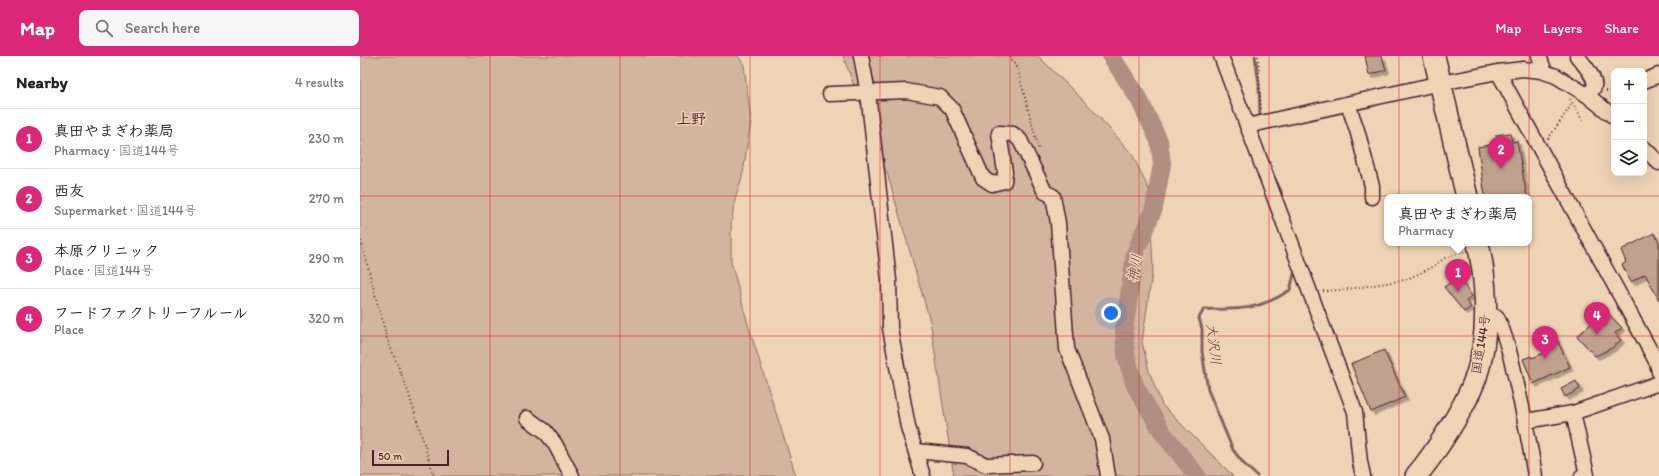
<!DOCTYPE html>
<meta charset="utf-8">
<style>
body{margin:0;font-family:Itim,"Klee One",sans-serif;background:#f6f6f6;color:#222}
.controls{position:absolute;right:12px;top:12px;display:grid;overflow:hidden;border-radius:8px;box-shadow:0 4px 16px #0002}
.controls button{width:36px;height:36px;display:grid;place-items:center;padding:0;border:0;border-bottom:1px solid #e0e0e0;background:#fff;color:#222;font:20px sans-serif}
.scale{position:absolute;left:12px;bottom:10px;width:77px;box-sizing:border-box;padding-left:4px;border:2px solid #4a1f2b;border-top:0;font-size:11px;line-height:14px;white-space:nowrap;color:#4a1f2b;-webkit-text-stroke:3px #eed3b5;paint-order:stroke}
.you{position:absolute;left:751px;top:257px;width:14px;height:14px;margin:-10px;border:3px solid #fff;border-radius:50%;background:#1a73e8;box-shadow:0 0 0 6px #1a73e833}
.badge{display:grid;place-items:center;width:26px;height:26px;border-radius:50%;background:#db2777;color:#fff;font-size:13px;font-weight:700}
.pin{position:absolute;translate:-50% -33px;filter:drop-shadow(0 1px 2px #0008)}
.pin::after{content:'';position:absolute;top:21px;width:14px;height:12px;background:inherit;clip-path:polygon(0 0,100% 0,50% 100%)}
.popup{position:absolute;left:1024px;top:138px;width:148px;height:52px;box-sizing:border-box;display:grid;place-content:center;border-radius:8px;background:#fff;filter:drop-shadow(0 1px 3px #0005);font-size:13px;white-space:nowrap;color:#767676}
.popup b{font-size:15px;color:#222}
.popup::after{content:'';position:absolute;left:50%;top:100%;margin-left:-8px;border:8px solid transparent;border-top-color:#fff}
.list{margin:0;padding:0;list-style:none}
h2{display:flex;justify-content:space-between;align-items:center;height:52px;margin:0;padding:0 16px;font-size:17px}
h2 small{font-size:13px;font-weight:400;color:#767676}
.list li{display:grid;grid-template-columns:26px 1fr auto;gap:12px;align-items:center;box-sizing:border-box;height:60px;padding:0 16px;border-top:1px solid #e0e0e0}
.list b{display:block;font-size:15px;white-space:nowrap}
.list p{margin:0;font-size:13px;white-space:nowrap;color:#767676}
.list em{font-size:13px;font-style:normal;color:#767676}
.icon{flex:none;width:22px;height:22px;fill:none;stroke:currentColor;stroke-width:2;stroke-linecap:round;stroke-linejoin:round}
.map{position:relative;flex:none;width:1299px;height:420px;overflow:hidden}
header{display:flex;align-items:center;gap:24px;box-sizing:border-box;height:56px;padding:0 20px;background:#db2777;color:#fff}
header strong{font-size:19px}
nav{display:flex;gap:22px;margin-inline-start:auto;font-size:14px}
.search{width:280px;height:36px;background:#f6f6f6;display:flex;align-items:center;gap:10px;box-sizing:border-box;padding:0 14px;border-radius:8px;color:#767676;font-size:15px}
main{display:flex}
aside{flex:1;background:#fff}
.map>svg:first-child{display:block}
.green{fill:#d3b59f;stroke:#8e6a65}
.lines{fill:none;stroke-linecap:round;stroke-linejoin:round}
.stream{stroke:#87625f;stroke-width:3}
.river{stroke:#b08e81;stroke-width:18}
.building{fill:#c0a18e;stroke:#4a1f2b;filter:url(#shadow)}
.minor-casing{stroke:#4a1f2b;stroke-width:17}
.highway-casing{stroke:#4a1f2b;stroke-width:24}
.path{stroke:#4a1f2b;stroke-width:2;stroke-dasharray:1 3;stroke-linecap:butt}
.minor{stroke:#eed3b5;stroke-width:14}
.highway{stroke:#eed3b5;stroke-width:21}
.grid{fill:none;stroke:#d62828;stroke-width:1;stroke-opacity:0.55}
.labels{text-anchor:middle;stroke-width:3;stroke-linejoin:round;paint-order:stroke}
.street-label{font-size:13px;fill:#4a1f2b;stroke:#eed3b5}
.water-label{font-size:14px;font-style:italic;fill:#643b40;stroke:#eed3b5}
.quarter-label{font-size:15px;font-weight:bold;fill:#4a1f2b;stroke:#eed3b5}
</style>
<header>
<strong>Map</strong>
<div class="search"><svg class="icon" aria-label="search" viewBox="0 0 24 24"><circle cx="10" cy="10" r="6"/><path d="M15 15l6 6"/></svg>Search here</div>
<nav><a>Map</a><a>Layers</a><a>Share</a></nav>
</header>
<main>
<aside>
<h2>Nearby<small>4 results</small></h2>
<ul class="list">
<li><span class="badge">1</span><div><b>真田やまぎわ薬局</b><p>Pharmacy · 国道144号</p></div><em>230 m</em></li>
<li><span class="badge">2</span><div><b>西友</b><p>Supermarket · 国道144号</p></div><em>270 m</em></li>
<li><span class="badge">3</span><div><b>本原クリニック</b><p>Place · 国道144号</p></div><em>290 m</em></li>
<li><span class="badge">4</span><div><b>フードファクトリーフルール</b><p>Place</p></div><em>320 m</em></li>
</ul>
</aside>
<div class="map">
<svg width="1299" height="420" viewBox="0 0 1299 420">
<defs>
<filter id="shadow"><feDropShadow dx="3.5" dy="3.5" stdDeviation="0" flood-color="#0004"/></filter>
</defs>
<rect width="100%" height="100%" fill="#eed3b5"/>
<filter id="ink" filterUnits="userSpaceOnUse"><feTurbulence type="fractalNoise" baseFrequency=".025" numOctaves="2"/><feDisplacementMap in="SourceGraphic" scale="8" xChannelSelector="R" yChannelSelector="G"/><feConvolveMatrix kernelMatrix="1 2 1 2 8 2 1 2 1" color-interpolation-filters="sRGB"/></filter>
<g filter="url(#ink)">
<g class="green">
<path d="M0,0H378L384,9L391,65L383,117L375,144L371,168V206L389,272L436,420H0Z"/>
<path d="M483,0H678L731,52L772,98L789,134L793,211L782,286L789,315L802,349L873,420H594L570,265L528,120Z"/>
</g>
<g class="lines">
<g class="stream">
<path d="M895,0L899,28L900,64"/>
<path d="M912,117L921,135L922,143"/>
<path d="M897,420L884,408L873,394L848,334L842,295V273L839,262L844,253C879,254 900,254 930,234L934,218"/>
</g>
<path class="river" d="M751,0L779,43L799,85L802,108L794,152L775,197L764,275L766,299L775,330L803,377L837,420"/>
</g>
<g class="building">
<path d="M1005,0H1022L1026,14L1009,19Z"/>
<path d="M1150,77L1152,86L1157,85L1167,141H1125L1118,91L1137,88L1136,79Z"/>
<path d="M1294,177L1299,186V244L1285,218L1271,226L1262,209L1266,206L1261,194Z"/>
<path d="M1098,221L1112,240L1106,245L1111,251L1104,256L1084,231Z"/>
<path d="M1246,255L1262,272L1255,277L1261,284L1252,292L1235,300L1217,280Z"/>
<path d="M1194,278L1210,311L1173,328L1163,303L1171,300L1172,302L1189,295L1185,282Z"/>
<path d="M1024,294L1045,341L1011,356L991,308Z"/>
<path d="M1216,325L1220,333L1205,341L1201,333Z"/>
</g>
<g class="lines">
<defs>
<g id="minor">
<path d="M501,0L508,37L529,224L530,272L548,371L563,420"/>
<path d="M861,0L995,356L1000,406L1003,420"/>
<path d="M1179,0L1185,16"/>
<path d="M1217,0C1222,6 1237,23 1234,31C1233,34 1229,37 1227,39"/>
<path d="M1138,16L1297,307L1299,316"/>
<path d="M1284,25L1299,19"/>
<path d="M470,38L546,35L580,41L592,53L623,122L632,128L644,125L645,116L639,77L653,78L660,84L685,136L693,140L698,167L707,293L742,383L748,420"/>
<path d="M988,48L997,74L1012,130V141"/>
<path d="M887,70L1081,27L1138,16L1163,13L1181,15L1196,20L1227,39L1254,61"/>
<path d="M1284,92L1299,107"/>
<path d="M1126,258L1137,261C1147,283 1152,305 1157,329C1164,359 1170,389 1175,420"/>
<path d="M1213,357L1227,419L1222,420"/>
<path d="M167,362L185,375L195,388L212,420"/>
<path d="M1166,365L1213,357L1299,327"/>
<path d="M556,395L607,400L626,409L673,407"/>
</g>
<g id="highway">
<path d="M1074,0L1107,141"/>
<path d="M1056,420C1068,406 1078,391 1088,375C1099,358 1109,340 1116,321C1130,280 1127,228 1118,187"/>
</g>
</defs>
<use href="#minor" class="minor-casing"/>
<use href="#highway" class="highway-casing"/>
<g class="path">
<path d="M650,0L658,15L679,94"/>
<path d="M898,0L901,55"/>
<path d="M1246,35L1254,34"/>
<path d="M1210,43L1223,65"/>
<path d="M1188,83L1212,48"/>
<path d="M0,181L27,283L47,332L74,420"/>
<path d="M963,235L982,234L1045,224L1071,212L1085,202L1104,196"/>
</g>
<use href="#minor" class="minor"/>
<use href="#highway" class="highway"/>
</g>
</g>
<path class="grid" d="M130,0V420M260,0V420M390,0V420M520,0V420M650,0V420M779,0V420M909,0V420M1039,0V420M1169,0V420M0,140H1299M0,280H1299"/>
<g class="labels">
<g class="street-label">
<text transform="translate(1120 288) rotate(-81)" y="5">国道144号</text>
</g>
<g class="water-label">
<text transform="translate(774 212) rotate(-80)" y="5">神川</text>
<text transform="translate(854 288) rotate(83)" y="5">大沢川</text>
</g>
<g class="quarter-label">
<text x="331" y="68">上野</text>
</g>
</g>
</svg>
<div class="controls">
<button>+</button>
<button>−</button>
<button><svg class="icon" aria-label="layers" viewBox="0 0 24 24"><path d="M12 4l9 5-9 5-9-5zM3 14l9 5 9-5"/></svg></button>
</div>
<div class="scale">50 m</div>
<div class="you"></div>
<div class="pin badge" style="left:1098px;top:236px">1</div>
<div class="popup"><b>真田やまぎわ薬局</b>Pharmacy</div>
<div class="pin badge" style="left:1141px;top:113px">2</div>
<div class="pin badge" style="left:1185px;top:303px">3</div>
<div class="pin badge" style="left:1237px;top:279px">4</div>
</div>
</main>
